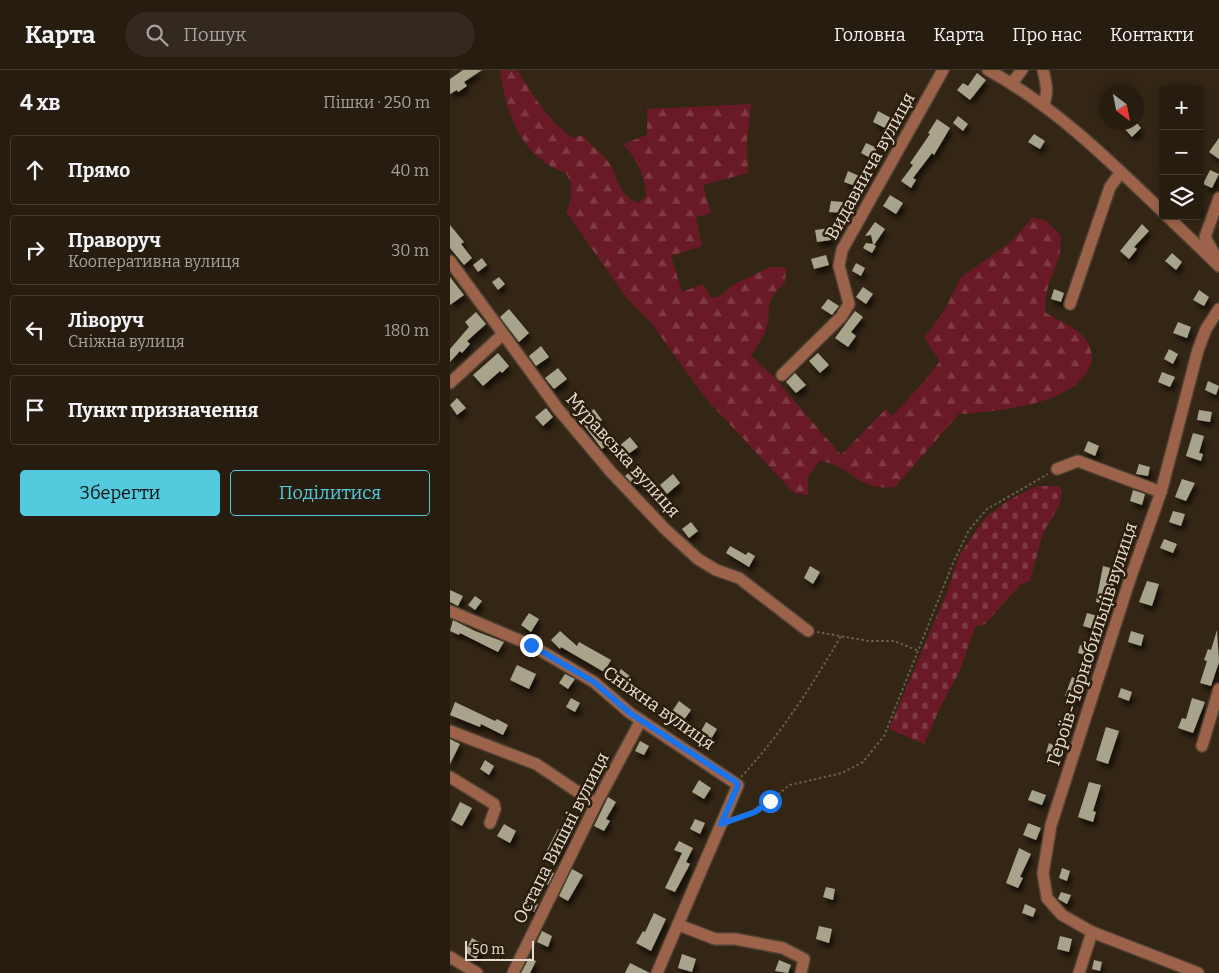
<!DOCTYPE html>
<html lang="uk">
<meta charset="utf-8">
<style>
body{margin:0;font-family:Bitter,serif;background:#33291e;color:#f1f3f6}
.controls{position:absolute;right:15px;top:15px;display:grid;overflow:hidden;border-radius:5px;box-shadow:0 2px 8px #0003}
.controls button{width:45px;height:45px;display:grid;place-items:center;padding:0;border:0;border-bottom:1px solid #433a30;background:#271c10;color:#f1f3f6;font:25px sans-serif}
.compass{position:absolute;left:649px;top:15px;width:45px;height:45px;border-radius:50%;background:#271c10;box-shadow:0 2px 8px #0003;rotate:148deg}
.scale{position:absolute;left:15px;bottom:12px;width:69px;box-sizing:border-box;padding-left:5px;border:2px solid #e6ddd2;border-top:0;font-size:14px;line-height:18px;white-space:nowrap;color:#e6ddd2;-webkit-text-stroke:4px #2a1d0b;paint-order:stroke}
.stop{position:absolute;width:15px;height:15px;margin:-11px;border:4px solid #1a73e8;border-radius:50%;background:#fff}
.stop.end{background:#1a73e8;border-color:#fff;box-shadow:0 1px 5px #0008}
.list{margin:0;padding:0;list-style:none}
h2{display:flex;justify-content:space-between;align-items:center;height:65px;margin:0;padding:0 20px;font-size:21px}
h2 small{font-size:16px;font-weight:400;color:#a4a19f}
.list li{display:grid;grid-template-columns:32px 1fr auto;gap:15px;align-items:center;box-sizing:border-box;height:70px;margin:0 10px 10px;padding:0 10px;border:1px solid #433a30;border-radius:5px}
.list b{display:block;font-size:19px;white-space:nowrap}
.list p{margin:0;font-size:16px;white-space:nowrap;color:#a4a19f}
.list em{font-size:16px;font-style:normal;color:#a4a19f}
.actions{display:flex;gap:10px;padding:15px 20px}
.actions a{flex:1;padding:11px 0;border:1px solid #54cade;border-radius:5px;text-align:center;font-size:18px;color:#54cade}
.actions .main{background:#54cade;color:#111}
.icon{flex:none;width:28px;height:28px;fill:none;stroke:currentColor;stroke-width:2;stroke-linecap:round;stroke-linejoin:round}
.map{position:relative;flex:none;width:769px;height:903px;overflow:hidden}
header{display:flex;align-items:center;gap:30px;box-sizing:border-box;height:70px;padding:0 25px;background:#271c10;border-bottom:1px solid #433a30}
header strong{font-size:24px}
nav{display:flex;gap:28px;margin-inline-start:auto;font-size:18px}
.search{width:350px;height:45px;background:#33291e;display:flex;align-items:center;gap:12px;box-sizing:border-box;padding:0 18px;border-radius:28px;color:#a4a19f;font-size:19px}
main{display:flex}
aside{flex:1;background:#271c10}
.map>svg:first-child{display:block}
.forest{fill:url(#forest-firs)}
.cemetery{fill:url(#cemetery-stones)}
.building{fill:#a8a48b;filter:url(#shadow)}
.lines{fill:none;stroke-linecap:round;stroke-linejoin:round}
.minor-casing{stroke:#504333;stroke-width:14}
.path{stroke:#6a5e4e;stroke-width:2;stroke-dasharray:2.5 2.5;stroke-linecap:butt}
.minor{stroke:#9d634a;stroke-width:11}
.route{stroke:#1a73e8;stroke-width:6}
.labels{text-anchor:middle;stroke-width:5;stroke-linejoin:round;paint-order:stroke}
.street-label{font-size:18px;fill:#e6ddd2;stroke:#2a1d0b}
</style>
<header>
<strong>Карта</strong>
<div class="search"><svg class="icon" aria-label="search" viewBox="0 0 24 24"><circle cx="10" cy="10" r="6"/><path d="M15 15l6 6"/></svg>Пошук</div>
<nav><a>Головна</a><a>Карта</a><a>Про нас</a><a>Контакти</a></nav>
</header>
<main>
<aside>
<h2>4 хв<small>Пішки · 250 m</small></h2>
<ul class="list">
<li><svg class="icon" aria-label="ahead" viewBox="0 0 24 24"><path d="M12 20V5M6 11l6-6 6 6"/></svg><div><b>Прямо</b></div><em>40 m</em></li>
<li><svg class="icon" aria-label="right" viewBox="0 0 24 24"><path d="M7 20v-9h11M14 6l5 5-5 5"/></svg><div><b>Праворуч</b><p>Кооперативна вулиця</p></div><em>30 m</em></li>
<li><svg class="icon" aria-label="left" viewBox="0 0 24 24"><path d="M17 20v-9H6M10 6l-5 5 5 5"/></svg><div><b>Ліворуч</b><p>Сніжна вулиця</p></div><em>180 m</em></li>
<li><svg class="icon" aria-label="arrive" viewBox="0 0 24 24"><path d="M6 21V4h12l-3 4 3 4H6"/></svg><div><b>Пункт призначення</b></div></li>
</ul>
<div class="actions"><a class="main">Зберегти</a><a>Поділитися</a></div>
</aside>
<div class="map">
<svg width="769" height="903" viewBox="0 0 769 903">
<defs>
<pattern id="forest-firs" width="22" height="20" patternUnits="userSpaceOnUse" patternTransform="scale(1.25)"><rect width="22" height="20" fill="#6a1a26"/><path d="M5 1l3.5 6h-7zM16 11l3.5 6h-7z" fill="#7f3b45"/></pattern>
<pattern id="cemetery-stones" width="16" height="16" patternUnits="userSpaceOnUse" patternTransform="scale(1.25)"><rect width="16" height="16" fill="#6a1a26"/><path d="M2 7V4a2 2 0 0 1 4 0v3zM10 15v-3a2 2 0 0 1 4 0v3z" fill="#7f3b45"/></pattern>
<filter id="shadow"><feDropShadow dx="3" dy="5.5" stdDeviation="2.5" flood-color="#0009"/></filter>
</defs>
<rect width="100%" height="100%" fill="#342615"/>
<path class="forest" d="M50,0H67C83,25 98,51 123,68L133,65C139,75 150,81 157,90C170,107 166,124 188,133L196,126C195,105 187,89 173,74L197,65V39L301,34L297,73L298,103L253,115L261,143L246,147L252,176L221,186L232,222L253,214L261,228L268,227L285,214L320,197H336L335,213C312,232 323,240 315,262C312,270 305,278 301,286L322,305L391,385L436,339L442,346L473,313L490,291L474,268L494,241L511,207L560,173L583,147L596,151L611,165C610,174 611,185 607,193C600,211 593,224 596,243C606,249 625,257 632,265C640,273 643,282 641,292C631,335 546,341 509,344L445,417C407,422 401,394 369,391L358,407V425L344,423L258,331L201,253L176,227L116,142C123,126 124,118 116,103C71,88 56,44 50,0Z"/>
<path class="cemetery" d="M587,416H608L612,420L609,436L593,463L580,511L571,514L535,554L525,557L510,600L491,636L474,674L439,659L497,522L509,486L535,448L559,430Z"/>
<g class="building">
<path d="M13,0H32L14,12L17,16L8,22L7,20L0,24V9Z"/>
<path d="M527,3L536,10L520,30L507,20L513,13L518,16Z"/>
<path d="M428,41L441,48L435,58L423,52Z"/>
<path d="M508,46L518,54L513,61L503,53Z"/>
<path d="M487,49L500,58L484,85L482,83L463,108L466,110L461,118L451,111L463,95L460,93L480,64L478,63Z"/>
<path d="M678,52H686L691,58L682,67L673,57Z"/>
<path d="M584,64L595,71L590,79L578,72Z"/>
<path d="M769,68V89L759,82Z"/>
<path d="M416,73L427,78L422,89L411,83Z"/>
<path d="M760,100L769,104L762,118L753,114Z"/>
<path d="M398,101L409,106L405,116L394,112Z"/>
<path d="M440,125L453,133L446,144L433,136Z"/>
<path d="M381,131L393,132L392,143L379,142Z"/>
<path d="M425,152L435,159L424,175L426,176L422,183L413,178L416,173L423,174L421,165L415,166Z"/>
<path d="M692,154L699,161L684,177L687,179L679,189L670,181Z"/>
<path d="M0,155L14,172L11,174L22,188L14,195L0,178Z"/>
<path d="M380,158L381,170L367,172L365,160Z"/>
<path d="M722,183L732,192L726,200L715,191Z"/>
<path d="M376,185L379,195L364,199L361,189Z"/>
<path d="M32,188L37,195L28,202L23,195Z"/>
<path d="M406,193L415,198L411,206L402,201Z"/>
<path d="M0,207L14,225L0,235Z"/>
<path d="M49,207L55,214L48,220L42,212Z"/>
<path d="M413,217L423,224L416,234L406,227Z"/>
<path d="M604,219L614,223L611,232L601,229Z"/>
<path d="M749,220L759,227L754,236L743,230Z"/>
<path d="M378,229L389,236L382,245L371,238Z"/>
<path d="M59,239L79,263L69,272L50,247Z"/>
<path d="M405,241L413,247L401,262L406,266L398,277L385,268Z"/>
<path d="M26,242L36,254L17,271L20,274L12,283L10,281L0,292V279L19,257L15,252Z"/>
<path d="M728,252L741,257L737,268L723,263Z"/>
<path d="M91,276L99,287L86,296L79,286Z"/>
<path d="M719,279L728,284L723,294L714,289Z"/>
<path d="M48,283L59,296L52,303L50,301L33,316L23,305Z"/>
<path d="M368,283L379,295L370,303L359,291Z"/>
<path d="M108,298L117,309L104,319L95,308Z"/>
<path d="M712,302L725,307L720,317L708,312Z"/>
<path d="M345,303L356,315L346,323L336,312Z"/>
<path d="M758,311L769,316L766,325L755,320Z"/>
<path d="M7,328L16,338L7,345L0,335Z"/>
<path d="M96,338L103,347L93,356L85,347Z"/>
<path d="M144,339L152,350L149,353L163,371L152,379L130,350Z"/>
<path d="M749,340L762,342L760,352L747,350Z"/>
<path d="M743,363L754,366L749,383L753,384L751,391L736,386Z"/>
<path d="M180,367L188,377L177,385L169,376Z"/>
<path d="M638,371L649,376L645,386L634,381Z"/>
<path d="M689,394L700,397L698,406L686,404Z"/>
<path d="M185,398L194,409L185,416L175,406Z"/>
<path d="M223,404L230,413L217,424L210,415Z"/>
<path d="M732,409L745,413L736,431L725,427Z"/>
<path d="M683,420L695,424L692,435L680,431Z"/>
<path d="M723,441L735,444L731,456L719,452Z"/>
<path d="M241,452L248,461L239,468L232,459Z"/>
<path d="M714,469L727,474L723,483L710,478Z"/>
<path d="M280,476L296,485L298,482L305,486L299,497L276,483Z"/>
<path d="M360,496L370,502L363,514L354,508Z"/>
<path d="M653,496L668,500L658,535L646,532Z"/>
<path d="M697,511L709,514L702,536L689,532Z"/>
<path d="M0,520L13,526L8,536L0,532Z"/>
<path d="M25,526L32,531L25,540L18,535Z"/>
<path d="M79,543L89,549L81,562L71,555Z"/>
<path d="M637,543L651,547L647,560L633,556Z"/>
<path d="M3,550L25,561L54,572L48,582L10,563L9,565L0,561Z"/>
<path d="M767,560L769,592L761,616L750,613L757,591L754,590L758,579L761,580Z"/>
<path d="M110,561L127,576L129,572L161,590L154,602L111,577L110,579L101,570Z"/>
<path d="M681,561L694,565L691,576L678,572Z"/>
<path d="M630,575L644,579L642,587L628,583Z"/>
<path d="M67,595L86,604L79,619L60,610Z"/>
<path d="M171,599L181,607L174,616L164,608Z"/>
<path d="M115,604L125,609L118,619L109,613Z"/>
<path d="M622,607L634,612L626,631L615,626Z"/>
<path d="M671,618L682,622L679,631L668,627Z"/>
<path d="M121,628L130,633L125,642L116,637Z"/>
<path d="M742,628L755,632L743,663L728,658L732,648L736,649Z"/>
<path d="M229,631L241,640L231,654L219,646Z"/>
<path d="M5,632L45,651L47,649L58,655L53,665L31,654L30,657L0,645Z"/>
<path d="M256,652L267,659L261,669L250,663Z"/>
<path d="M656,657L669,661L658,694L646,690Z"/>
<path d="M0,669L10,674L0,694Z"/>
<path d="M190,671L199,676L194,685L185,681Z"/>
<path d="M599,673L611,679L607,688L596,683Z"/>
<path d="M35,690L44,696L39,705L30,699Z"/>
<path d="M138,703L150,710L144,719L133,713Z"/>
<path d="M249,710L261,718L254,729L242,722Z"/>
<path d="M639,712L651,715L643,741L646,742L643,752L628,747Z"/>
<path d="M582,720L596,725L592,735L578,730Z"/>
<path d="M158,727L166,732L156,749L160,751L154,761L144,756Z"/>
<path d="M10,732L22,738L12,756L1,750Z"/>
<path d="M245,749L255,753L250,764L240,759Z"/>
<path d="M578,753L591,758L586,770L573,765Z"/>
<path d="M54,754L66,761L60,773L47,766Z"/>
<path d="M108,759L121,764L107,788L96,782Z"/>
<path d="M229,771L243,778L236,792L240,794L225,822L215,818L232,783L224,780Z"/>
<path d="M569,778L581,784L570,807L573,808L568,818L556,813Z"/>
<path d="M612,798L620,801L617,811L609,808Z"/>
<path d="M96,799L104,803L98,815L90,810Z"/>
<path d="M122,799L133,805L118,831L109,826Z"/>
<path d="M376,817L385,819L383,830L373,827Z"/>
<path d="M611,822L621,825L617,834L608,829Z"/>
<path d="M77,828L88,834L84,842L73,837Z"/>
<path d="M575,834L586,839L583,847L572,843Z"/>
<path d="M204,843L216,849L201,881L186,873L193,861L195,862Z"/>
<path d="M369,856L382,859L379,873L366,869Z"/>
<path d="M92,861L102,866L98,877L87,872Z"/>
<path d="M610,866L622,869L619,882L607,879Z"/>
<path d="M22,868L34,875L26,889L15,882Z"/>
<path d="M232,884L246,889L242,902L228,898Z"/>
<path d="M79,888L86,891L80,903H71Z"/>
<path d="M329,890L341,895L338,903L325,901Z"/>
<path d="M644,890L652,892L650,901L642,899Z"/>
<path d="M180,893L200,903H175Z"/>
</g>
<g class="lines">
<defs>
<g id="minor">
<path d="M538,0C604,36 659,90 713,142"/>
<path d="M593,0C596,12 599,24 593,35"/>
<path d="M562,13L572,0"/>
<path d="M717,146L769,196"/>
<path d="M0,191L108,339L161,402L215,459L248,489L266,500L289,508L358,561"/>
<path d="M768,191L755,167L769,128"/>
<path d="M620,234L660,117L671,102"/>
<path d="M332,305L391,247L399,234L389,196L392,180L493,0"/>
<path d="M0,313L52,265"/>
<path d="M607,399L628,391L711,422"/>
<path d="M0,541L81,575L144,612L180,643L288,715L207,903"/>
<path d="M0,661L86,694L146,734"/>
<path d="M752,676L769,619"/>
<path d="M0,707L44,734L45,739L40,753"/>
<path d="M229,855L265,869H285L333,878L354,889L351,903"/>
<path d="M642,862L748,903"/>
<path d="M0,887L27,903"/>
<path d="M63,903L146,734L191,650"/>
<path d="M629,903L642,862L612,845L597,828L593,803L601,755L679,512L711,422L748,280L756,259L769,239"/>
</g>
</defs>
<use href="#minor" class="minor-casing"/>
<g class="path">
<path d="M367,562L419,571H444L469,581"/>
<path d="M291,707C331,664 361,617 391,566"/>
<path d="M285,749L305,742L340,715L392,703L413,692L434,666L503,493L519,460L537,439L598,404"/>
</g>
<use href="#minor" class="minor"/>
</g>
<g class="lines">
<path class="route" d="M81,575L144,612L180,643L286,712L288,715L271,754L305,742L320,731"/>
</g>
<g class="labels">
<g class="street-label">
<text transform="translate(420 96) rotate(-61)" y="6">Видавнича вулиця</text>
<text transform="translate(173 385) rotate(48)" y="6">Муравська вулиця</text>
<text transform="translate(642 574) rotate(-72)" y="6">Героїв-Чорнобильців вулиця</text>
<text transform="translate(209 638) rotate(35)" y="6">Сніжна вулиця</text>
<text transform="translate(111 768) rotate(-63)" y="6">Остапа Вишні вулиця</text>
</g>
</g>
</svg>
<div class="controls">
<button>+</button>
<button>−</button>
<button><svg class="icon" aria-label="layers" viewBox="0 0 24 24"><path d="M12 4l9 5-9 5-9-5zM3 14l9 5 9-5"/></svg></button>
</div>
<svg class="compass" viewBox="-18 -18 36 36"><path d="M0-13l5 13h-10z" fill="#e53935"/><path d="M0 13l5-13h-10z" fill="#a4a19f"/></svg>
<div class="scale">50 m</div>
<div class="stop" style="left:320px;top:731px"></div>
<div class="stop end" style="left:81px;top:575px"></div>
</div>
</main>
